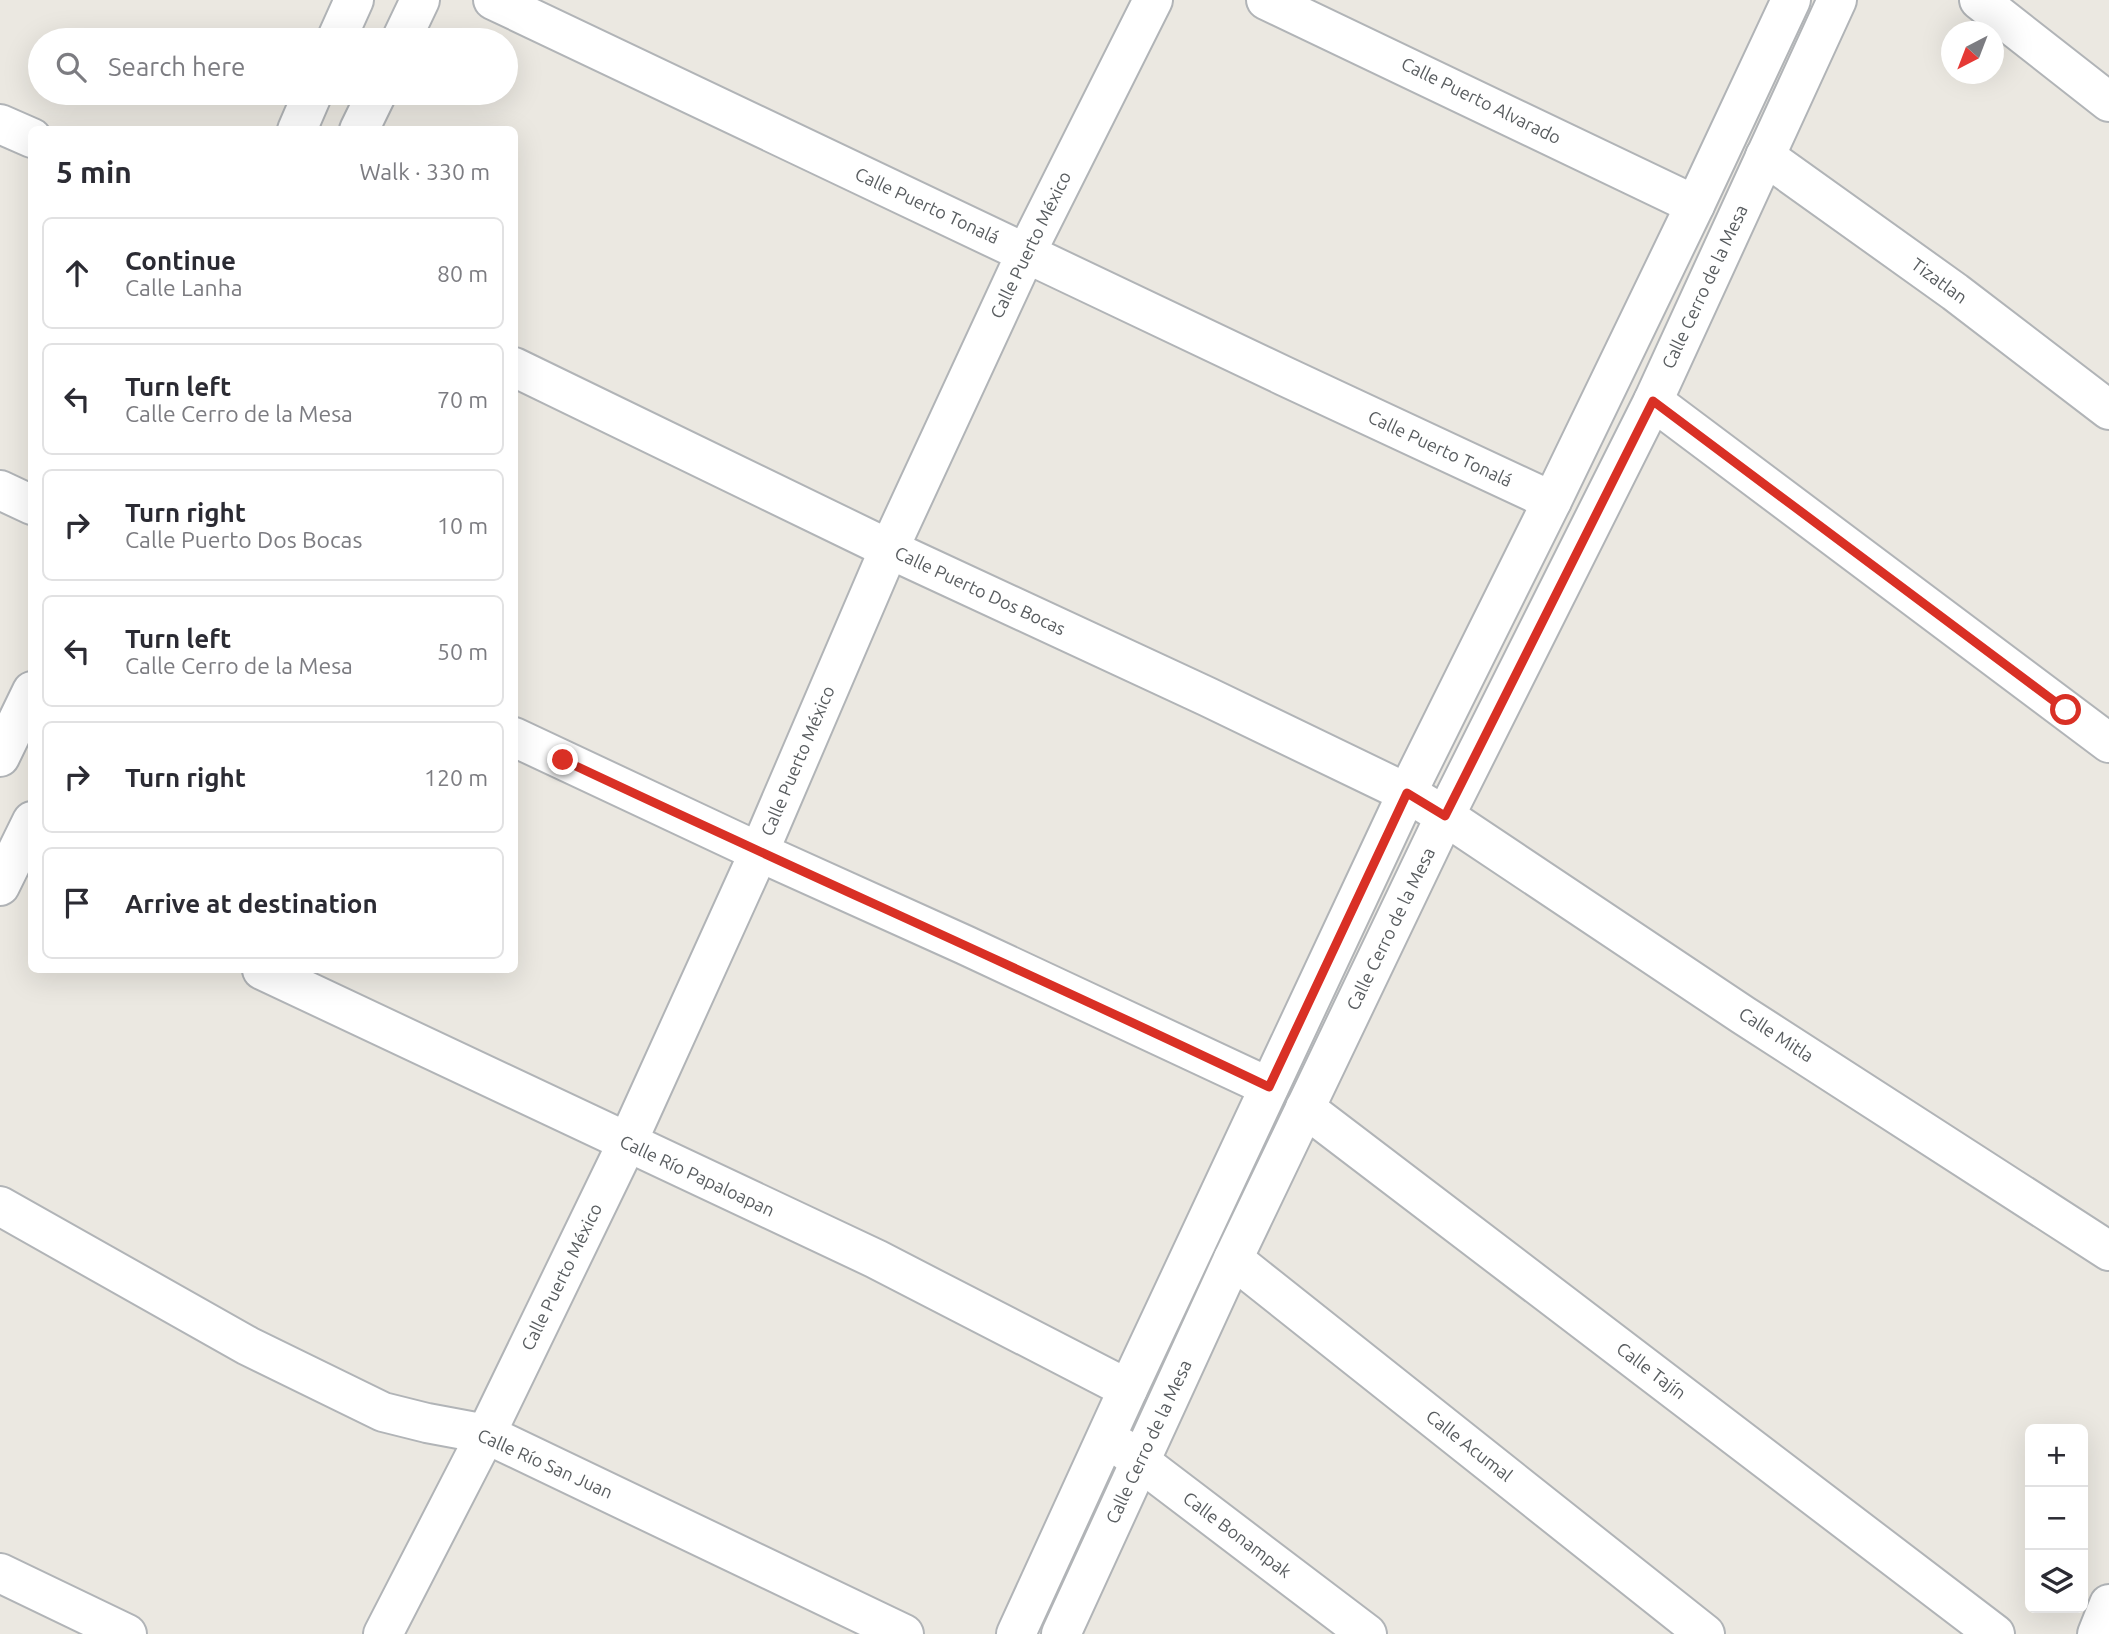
<!DOCTYPE html>
<meta charset="utf-8">
<style>
body{margin:0;font-family:Ubuntu,sans-serif;background:#f2f2f3;color:#2b2b33}
.controls{position:absolute;right:21px;bottom:21px;display:grid;overflow:hidden;border-radius:10px;box-shadow:0 7px 28px #0002}
.controls button{width:63px;height:63px;display:grid;place-items:center;padding:0;border:0;border-bottom:2px solid #e1e1e2;background:#fff;color:#2b2b33;font:35px sans-serif}
.compass{position:absolute;left:1941px;top:21px;width:63px;height:63px;border-radius:50%;background:#fff;box-shadow:0 7px 28px #0002;rotate:222deg}
.stop{position:absolute;width:21px;height:21px;margin:-16px;border:5px solid #d93025;border-radius:50%;background:#fff}
.stop.end{background:#d93025;border-color:#fff;box-shadow:0 2px 7px #0008}
.list{margin:0;padding:0;list-style:none}
h2{display:flex;justify-content:space-between;align-items:center;height:91px;margin:0;padding:0 28px;font-size:30px}
h2 small{font-size:23px;font-weight:400;color:#7c7c81}
.list li{display:grid;grid-template-columns:46px 1fr auto;gap:21px;align-items:center;box-sizing:border-box;height:112px;margin:0 14px 14px;padding:0 14px;border:2px solid #e1e1e2;border-radius:10px}
.list b{display:block;font-size:26px;white-space:nowrap}
.list p{margin:0;font-size:23px;white-space:nowrap;color:#7c7c81}
.list em{font-size:23px;font-style:normal;color:#7c7c81}
.icon{flex:none;width:38px;height:38px;fill:none;stroke:currentColor;stroke-width:2;stroke-linecap:round;stroke-linejoin:round}
.map{position:relative;flex:none;width:2109px;height:1634px;overflow:hidden}
.search{position:absolute;background:#fff;box-shadow:0 7px 28px #0002;left:28px;top:28px;width:490px;height:77px;display:flex;align-items:center;gap:18px;box-sizing:border-box;padding:0 24px;border-radius:38px;color:#7c7c81;font-size:26px}
.panel{position:absolute;background:#fff;box-shadow:0 7px 28px #0002;left:28px;top:126px;width:490px;height:847px;border-radius:10px}
.map>svg:first-child{display:block}
.lines{fill:none;stroke-linecap:round;stroke-linejoin:round}
.minor-casing{stroke:#b1b4b7;stroke-width:42}
.minor{stroke:#fff;stroke-width:38}
.route{stroke:#d93025;stroke-width:9}
.labels{text-anchor:middle;stroke-width:5;stroke-linejoin:round;paint-order:stroke}
.street-label{font-size:18px;fill:#595d60;stroke:#fff}
</style>
<div class="map">
<svg width="2109" height="1634" viewBox="0 0 2109 1634">
<rect width="100%" height="100%" fill="#ebe8e1"/>
<g class="lines">
<defs>
<g id="minor">
<path d="M493,0L1284,376L1552,501"/>
<path d="M1266,0L1695,205"/>
<path d="M1979,0L2109,102"/>
<path d="M336,40L354,0"/>
<path d="M401,40L420,0"/>
<path d="M0,124L32,138"/>
<path d="M297,130L313,93"/>
<path d="M359,130L377,93"/>
<path d="M1765,156L1955,292L2109,410"/>
<path d="M514,367L889,549L1208,697L1407,793L1445,816L1743,1015L2109,1251"/>
<path d="M1653,401L2109,743"/>
<path d="M0,490L32,505"/>
<path d="M514,737L759,852L965,945L1269,1087"/>
<path d="M0,757L32,691"/>
<path d="M0,886L32,821"/>
<path d="M262,970L876,1259L1128,1389"/>
<path d="M1305,1108L1995,1634"/>
<path d="M0,1206L248,1346L383,1412L427,1423L486,1434L904,1634"/>
<path d="M1233,1259L1705,1634"/>
<path d="M1121,1447L1367,1634"/>
<path d="M0,1573L127,1634"/>
<path d="M383,1634L486,1434L627,1143L759,852L889,549L1026,253L1153,0"/>
<path d="M1016,1634L1128,1389L1407,793L1552,501L1695,205L1791,0"/>
<path d="M1061,1634L1233,1259L1445,816L1653,401L1837,0"/>
<path d="M2097,1634L2109,1604"/>
</g>
</defs>
<use href="#minor" class="minor-casing"/>
<use href="#minor" class="minor"/>
</g>
<g class="lines">
<path class="route" d="M563,760C798,871 1035,975 1269,1087L1407,793L1445,816L1653,401L2066,710"/>
</g>
<g class="labels">
<g class="street-label">
<text transform="translate(1481 101) rotate(26)" y="6">Calle Puerto Alvarado</text>
<text transform="translate(927 206) rotate(25)" y="6">Calle Puerto Tonalá</text>
<text transform="translate(1031 245) rotate(-64)" y="6">Calle Puerto México</text>
<text transform="translate(1939 281) rotate(36)" y="6">Tizatlan</text>
<text transform="translate(1705 287) rotate(-65)" y="6">Calle Cerro de la Mesa</text>
<text transform="translate(1440 449) rotate(25)" y="6">Calle Puerto Tonalá</text>
<text transform="translate(980 591) rotate(25)" y="6">Calle Puerto Dos Bocas</text>
<text transform="translate(798 761) rotate(-67)" y="6">Calle Puerto México</text>
<text transform="translate(1391 929) rotate(-64)" y="6">Calle Cerro de la Mesa</text>
<text transform="translate(1776 1035) rotate(33)" y="6">Calle Mitla</text>
<text transform="translate(697 1176) rotate(25)" y="6">Calle Río Papaloapan</text>
<text transform="translate(562 1277) rotate(-64)" y="6">Calle Puerto México</text>
<text transform="translate(1651 1371) rotate(37)" y="6">Calle Tajín</text>
<text transform="translate(1149 1442) rotate(-65)" y="6">Calle Cerro de la Mesa</text>
<text transform="translate(1469 1446) rotate(38)" y="6">Calle Acumal</text>
<text transform="translate(545 1464) rotate(24)" y="6">Calle Río San Juan</text>
<text transform="translate(1237 1535) rotate(37)" y="6">Calle Bonampak</text>
</g>
</g>
</svg>
<div class="controls">
<button>+</button>
<button>−</button>
<button><svg class="icon" aria-label="layers" viewBox="0 0 24 24"><path d="M12 4l9 5-9 5-9-5zM3 14l9 5 9-5"/></svg></button>
</div>
<svg class="compass" viewBox="-18 -18 36 36"><path d="M0-13l5 13h-10z" fill="#e53935"/><path d="M0 13l5-13h-10z" fill="#7c7c81"/></svg>
<div class="stop" style="left:2066px;top:710px"></div>
<div class="stop end" style="left:563px;top:760px"></div>
<div class="search"><svg class="icon" aria-label="search" viewBox="0 0 24 24"><circle cx="10" cy="10" r="6"/><path d="M15 15l6 6"/></svg>Search here</div>
<section class="panel">
<h2>5 min<small>Walk · 330 m</small></h2>
<ul class="list">
<li><svg class="icon" aria-label="ahead" viewBox="0 0 24 24"><path d="M12 20V5M6 11l6-6 6 6"/></svg><div><b>Continue</b><p>Calle Lanha</p></div><em>80 m</em></li>
<li><svg class="icon" aria-label="left" viewBox="0 0 24 24"><path d="M17 20v-9H6M10 6l-5 5 5 5"/></svg><div><b>Turn left</b><p>Calle Cerro de la Mesa</p></div><em>70 m</em></li>
<li><svg class="icon" aria-label="right" viewBox="0 0 24 24"><path d="M7 20v-9h11M14 6l5 5-5 5"/></svg><div><b>Turn right</b><p>Calle Puerto Dos Bocas</p></div><em>10 m</em></li>
<li><svg class="icon" aria-label="left" viewBox="0 0 24 24"><path d="M17 20v-9H6M10 6l-5 5 5 5"/></svg><div><b>Turn left</b><p>Calle Cerro de la Mesa</p></div><em>50 m</em></li>
<li><svg class="icon" aria-label="right" viewBox="0 0 24 24"><path d="M7 20v-9h11M14 6l5 5-5 5"/></svg><div><b>Turn right</b></div><em>120 m</em></li>
<li><svg class="icon" aria-label="arrive" viewBox="0 0 24 24"><path d="M6 21V4h12l-3 4 3 4H6"/></svg><div><b>Arrive at destination</b></div></li>
</ul>
</section>
</div>
